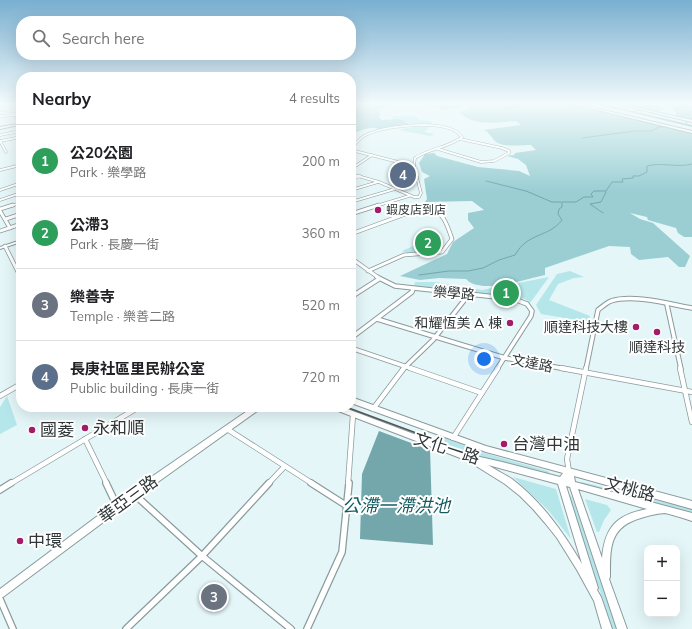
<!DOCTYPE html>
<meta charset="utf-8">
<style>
body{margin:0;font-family:Mulish,"Noto Sans TC",sans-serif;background:#f6f6f6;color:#202124}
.controls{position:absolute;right:12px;bottom:12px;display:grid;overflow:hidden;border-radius:8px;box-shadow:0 4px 16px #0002}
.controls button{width:36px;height:36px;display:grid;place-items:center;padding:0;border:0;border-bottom:1px solid #e0e0e0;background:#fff;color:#202124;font:20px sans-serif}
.you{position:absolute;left:484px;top:359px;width:14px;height:14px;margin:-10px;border:3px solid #fff;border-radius:50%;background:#1a73e8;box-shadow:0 0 0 6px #1a73e833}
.badge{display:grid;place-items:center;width:26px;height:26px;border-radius:50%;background:#a31c68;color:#fff;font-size:13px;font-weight:700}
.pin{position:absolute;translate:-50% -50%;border:2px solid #fff;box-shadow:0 1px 4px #0006}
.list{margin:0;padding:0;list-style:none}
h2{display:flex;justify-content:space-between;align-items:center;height:52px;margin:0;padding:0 16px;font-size:17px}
h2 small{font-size:13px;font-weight:400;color:#757577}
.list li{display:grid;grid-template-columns:26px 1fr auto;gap:12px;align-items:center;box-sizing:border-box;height:72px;padding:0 16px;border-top:1px solid #e0e0e0}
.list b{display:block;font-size:15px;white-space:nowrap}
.list p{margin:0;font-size:13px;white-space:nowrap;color:#757577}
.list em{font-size:13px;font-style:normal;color:#757577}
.icon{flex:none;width:22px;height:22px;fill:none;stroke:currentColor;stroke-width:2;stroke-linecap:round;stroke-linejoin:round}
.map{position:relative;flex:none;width:692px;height:629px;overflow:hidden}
.search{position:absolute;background:#fff;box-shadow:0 4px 16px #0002;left:16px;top:16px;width:340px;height:44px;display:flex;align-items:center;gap:10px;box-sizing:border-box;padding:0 14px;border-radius:16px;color:#757577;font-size:15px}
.panel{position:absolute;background:#fff;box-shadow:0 4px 16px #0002;left:16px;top:72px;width:340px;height:340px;border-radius:16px}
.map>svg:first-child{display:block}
.green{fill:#b5e6ea}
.forest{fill:#9aced3}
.water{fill:#73a7ab}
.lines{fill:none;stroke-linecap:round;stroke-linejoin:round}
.stream{stroke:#73a7ab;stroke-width:1}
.river{fill:#73a7ab;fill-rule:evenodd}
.street-far4-casing{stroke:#8b9b9d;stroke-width:3}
.street-far3-casing{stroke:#8b9b9d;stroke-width:4.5}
.street-far2-casing{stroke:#8b9b9d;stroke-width:5.5}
.street-far1-casing{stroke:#8b9b9d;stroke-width:6}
.street-casing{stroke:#8b9b9d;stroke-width:8}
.secondary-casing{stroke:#8b9b9d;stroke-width:2}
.highway-casing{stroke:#8b9b9d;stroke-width:2}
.street-far4{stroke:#fff;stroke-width:2}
.street-far3{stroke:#fff;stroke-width:3}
.street-far2{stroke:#fff;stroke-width:3.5}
.street-far1{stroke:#fff;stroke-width:4.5}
.street{stroke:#fff;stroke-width:5.5}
.secondary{fill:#fff;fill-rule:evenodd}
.highway{fill:#fff;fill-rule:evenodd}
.rail-far1{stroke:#4e5758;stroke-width:1}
.rail{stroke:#4e5758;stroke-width:1.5}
.poi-dot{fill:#a31c68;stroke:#fff;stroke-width:1.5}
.labels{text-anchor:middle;stroke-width:4;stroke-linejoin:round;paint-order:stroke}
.far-poi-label{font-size:12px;fill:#303738;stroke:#fff;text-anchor:start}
.street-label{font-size:14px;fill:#303738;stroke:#fff}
.poi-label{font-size:14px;fill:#303738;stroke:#fff;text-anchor:end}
.near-poi-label{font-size:17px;fill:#303738;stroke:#fff;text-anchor:start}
.near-street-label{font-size:17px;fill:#303738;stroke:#fff}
.near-water-label{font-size:18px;font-style:italic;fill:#115b60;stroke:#fff}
</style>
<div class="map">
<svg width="692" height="629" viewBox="0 0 692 629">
<rect width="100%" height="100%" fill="#e4f6f8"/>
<g class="green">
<path d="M394,116H416L419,120L430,121L432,124H412L403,120L392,119Z"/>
<path d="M431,126L424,132L434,134L431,136L399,130L413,127Z"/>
<path d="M429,239L441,246L443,249C436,253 409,255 402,251Z"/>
<path d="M570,271L584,277L574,278L558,284L549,300L590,316L588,322L541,314L536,305L557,274Z"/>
<path d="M549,277L530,303L525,299L516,297L414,287L415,282H436L482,290Z"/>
<path d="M7,396L17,425L0,434V407Z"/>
<path d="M445,438L484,453L548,471L550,474L483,459L444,446Z"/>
<path d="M513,477L556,489L571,539L548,510Z"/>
<path d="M582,482L692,509V514L580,484Z"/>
<path d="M570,495L572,497L617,629H612V627L568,496Z"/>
<path d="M585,499L607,505L611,510L604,520L599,532H597Z"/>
</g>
<g class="forest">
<path d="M351,104H402L393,105L379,109L380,116H378L382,120L397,119L403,120L409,124V125L380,130C374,124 359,131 351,134Z"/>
<path d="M409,104H570L692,133V237H684L678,233L676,228L648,220L647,217L630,213L640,219L653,223L690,256L685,267H679L668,257L639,260L631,254L630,247L609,246L545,268V275C526,279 480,295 466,279L439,278L420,280L400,276L447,254L453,242L474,228L468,220V213L484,210L472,201L425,202L427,199L424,179L430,176L422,172L419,163L425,154L434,153L437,156L478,167L519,171L530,176L526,165L518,159L507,156L514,155L515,153L536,150L531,145C522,145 505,147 498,143C492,140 491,133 484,130L520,125V124L516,121C498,122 473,127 459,112L472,107L468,106L446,110L426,104L411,105Z"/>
<path d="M626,104H692V120C688,119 682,118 679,116C673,111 672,102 660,107L665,109L657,111L644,108L645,110Z"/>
</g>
<g class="water">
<path d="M432,241L442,248L433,251L417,250L418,248Z"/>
<path d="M379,431L430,450L433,545L360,539L362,474Z"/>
</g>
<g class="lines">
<g class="stream">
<path d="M570,104L576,105"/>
<path d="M506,108H514L521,104"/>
<path d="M634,112L643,109L640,107"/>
<path d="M356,118L359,114L357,112L358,105L363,104"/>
<path d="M681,118L677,115L678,109L685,104"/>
<path d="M686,120L687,125"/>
<path d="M582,138L635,131H651L659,127H666"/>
<path d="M486,181L526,191L552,202H561"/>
<path d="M603,213L590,204L601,202L606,192"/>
<path d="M419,275L449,271H468L483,268L499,260L515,255C528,232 548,238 562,220L558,214L559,209L562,207V202H576L584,197H593L591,194L594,191H606L612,182H623L622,179L633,178V176H639L647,172V166C662,162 677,168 692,164"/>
</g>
<path class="river" d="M597,104H601L692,125V127Z"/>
<defs>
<g id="street-far4">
<path d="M12,104L20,108"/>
<path d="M0,113L18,114"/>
<path d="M0,116L21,115"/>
<path d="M0,135L21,131"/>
<path d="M0,141L21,137"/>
<path d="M0,141L6,152"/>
<path d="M351,149C355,144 359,139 364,136C382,126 437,120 455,131C458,132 460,135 462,137C448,148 430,148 415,158L414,166L421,193L419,197H414L379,182L351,174"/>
<path d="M438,149L481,162L494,161L509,153V151L502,148L460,139"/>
<path d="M351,150L414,166"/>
<path d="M351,169L372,155"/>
<path d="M0,170L21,165"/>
<path d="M351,180L360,176"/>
<path d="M397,187L409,182"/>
<path d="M0,190L21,183"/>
<path d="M351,190L378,182"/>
<path d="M0,200L21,193"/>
<path d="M351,202L395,189"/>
<path d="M10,206L21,203"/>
<path d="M376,206L409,196"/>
</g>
<g id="street-far3">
<path d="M0,209L13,205"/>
<path d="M0,211L10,228"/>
<path d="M351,214L379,205"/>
<path d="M6,219L21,214"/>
<path d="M0,231L21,224"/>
<path d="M351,234L427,206C443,211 447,224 452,239L442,252L404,255L368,271"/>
<path d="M5,246L21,278"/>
<path d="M351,258L379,278"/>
</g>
<g id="street-far2">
<path d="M377,277L395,286L514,299L527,304L532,311L531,316L497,369"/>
<path d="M351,297L379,279"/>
<path d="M667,305L681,369"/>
<path d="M377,319L505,358L566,369"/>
<path d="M351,338L412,292L413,289"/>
<path d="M351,348L413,369"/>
<path d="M403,369L433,340L466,298L467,294"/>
<path d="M586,369L598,310C602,307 606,303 611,301C633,294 669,304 692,308"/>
</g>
<g id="street-far1">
<path d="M410,368L482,393"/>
<path d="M561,368L692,392"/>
<path d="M680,368L692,422"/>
<path d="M0,396L21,384"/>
<path d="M373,409L404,368"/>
<path d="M227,429L313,484"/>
<path d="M453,438L498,368"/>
<path d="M85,439L107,484"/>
<path d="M569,472L567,459L586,368"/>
<path d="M10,484L139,407"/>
<path d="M268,484L284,467"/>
<path d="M348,484L353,415"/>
</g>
<g id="street">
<path d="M106,483L117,506"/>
<path d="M311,483L347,506"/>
<path d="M0,490L11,483"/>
<path d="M134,494L202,556L291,629"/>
<path d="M0,599L13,629"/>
<path d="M126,629L202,556L269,483"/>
<path d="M307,629L342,552L349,483"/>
</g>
<g id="secondary">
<path d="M617,104H620L692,120V122Z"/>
<path d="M21,106V110L18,116L21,123V130L20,129L19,125L0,129V127L18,124L16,116L20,107Z"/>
<path d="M21,240V242L0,249V247Z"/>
<path d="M351,397L486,446L692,501V509L574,476L575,482L692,513V521C683,518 674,515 665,513C660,513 646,516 641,518C609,527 610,548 610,577L609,579L627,629H617L570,487L566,486L598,588L597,590L601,597L612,629H602L594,601L577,570L557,538L545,523L533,509L520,496L505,484L468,461L333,409L332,407H342L467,454L502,462L560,477L563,473L486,452L351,403ZM488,465L558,484L582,564C563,532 542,502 512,479C504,474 496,470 488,465ZM578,489L647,509C616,515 605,527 602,558Z"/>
<path d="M253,407H261L260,409L137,497L3,597L0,598V589L131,491Z"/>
</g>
<path id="highway" d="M573,104H578L692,131V133Z"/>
</defs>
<use href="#street-far4" class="street-far4-casing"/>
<use href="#street-far3" class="street-far3-casing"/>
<use href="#street-far2" class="street-far2-casing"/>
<use href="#street-far1" class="street-far1-casing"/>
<use href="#street" class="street-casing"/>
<use href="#secondary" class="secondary-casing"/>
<use href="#highway" class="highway-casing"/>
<use href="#street-far4" class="street-far4"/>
<use href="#street-far3" class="street-far3"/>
<use href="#street-far2" class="street-far2"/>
<use href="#street-far1" class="street-far1"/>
<use href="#street" class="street"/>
<use href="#secondary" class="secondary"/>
<use href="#highway" class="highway"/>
<path class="rail-far1" d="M21,109L19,119L21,125"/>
<path class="rail" d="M346,407L427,437"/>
</g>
<linearGradient id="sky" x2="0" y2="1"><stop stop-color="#79afd0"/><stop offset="0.54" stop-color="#f3fbfc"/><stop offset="1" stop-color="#f3fbfc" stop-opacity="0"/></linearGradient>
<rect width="692" height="192" fill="url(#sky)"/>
<g class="poi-dot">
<circle cx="378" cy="210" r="4"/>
<circle cx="510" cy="323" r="4"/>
<circle cx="636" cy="327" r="4"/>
<circle cx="657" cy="332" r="4"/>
<circle cx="85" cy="428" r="4"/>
<circle cx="32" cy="430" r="4"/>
<circle cx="504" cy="444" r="4"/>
<circle cx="20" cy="541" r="4"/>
</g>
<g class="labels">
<g class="far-poi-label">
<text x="386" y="214">蝦皮店到店</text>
</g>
<g class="street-label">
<text transform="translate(454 293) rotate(5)" y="5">樂學路</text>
<text transform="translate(532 363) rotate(11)" y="5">文達路</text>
</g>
<g class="poi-label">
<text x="502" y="328">和耀恆美 A 棟</text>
<text x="628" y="332">順達科技大樓</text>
<text x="657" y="352" text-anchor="middle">順達科技</text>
</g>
<g class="near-poi-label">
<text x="93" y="434">永和順</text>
<text x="40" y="436">國菱</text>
<text x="512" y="450">台灣中油</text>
<text x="28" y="547">中環</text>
</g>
<g class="near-street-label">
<text transform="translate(447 448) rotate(18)" y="6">文化一路</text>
<text transform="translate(630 489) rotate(15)" y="6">文桃路</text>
<text transform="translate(128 499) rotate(-36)" y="6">華亞三路</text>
</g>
<g class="near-water-label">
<text x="396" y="512">公滯一滯洪池</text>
</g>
</g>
</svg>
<div class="controls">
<button>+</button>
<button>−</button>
</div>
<div class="you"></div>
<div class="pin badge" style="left:506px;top:293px;background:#2e9e5b">1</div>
<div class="pin badge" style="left:428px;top:243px;background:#2e9e5b">2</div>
<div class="pin badge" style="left:214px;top:597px;background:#6b7280">3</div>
<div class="pin badge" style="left:403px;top:175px;background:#5c6f8a">4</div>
<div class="search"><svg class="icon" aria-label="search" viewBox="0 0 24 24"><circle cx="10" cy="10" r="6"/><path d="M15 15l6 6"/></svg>Search here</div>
<section class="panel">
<h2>Nearby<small>4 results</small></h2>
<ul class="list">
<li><span class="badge" style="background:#2e9e5b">1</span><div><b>公20公園</b><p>Park · 樂學路</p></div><em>200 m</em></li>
<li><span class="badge" style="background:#2e9e5b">2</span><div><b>公滯3</b><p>Park · 長慶一街</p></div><em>360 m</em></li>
<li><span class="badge" style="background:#6b7280">3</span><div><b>樂善寺</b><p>Temple · 樂善二路</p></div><em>520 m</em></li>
<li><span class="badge" style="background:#5c6f8a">4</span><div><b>長庚社區里民辦公室</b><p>Public building · 長庚一街</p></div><em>720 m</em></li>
</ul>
</section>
</div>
